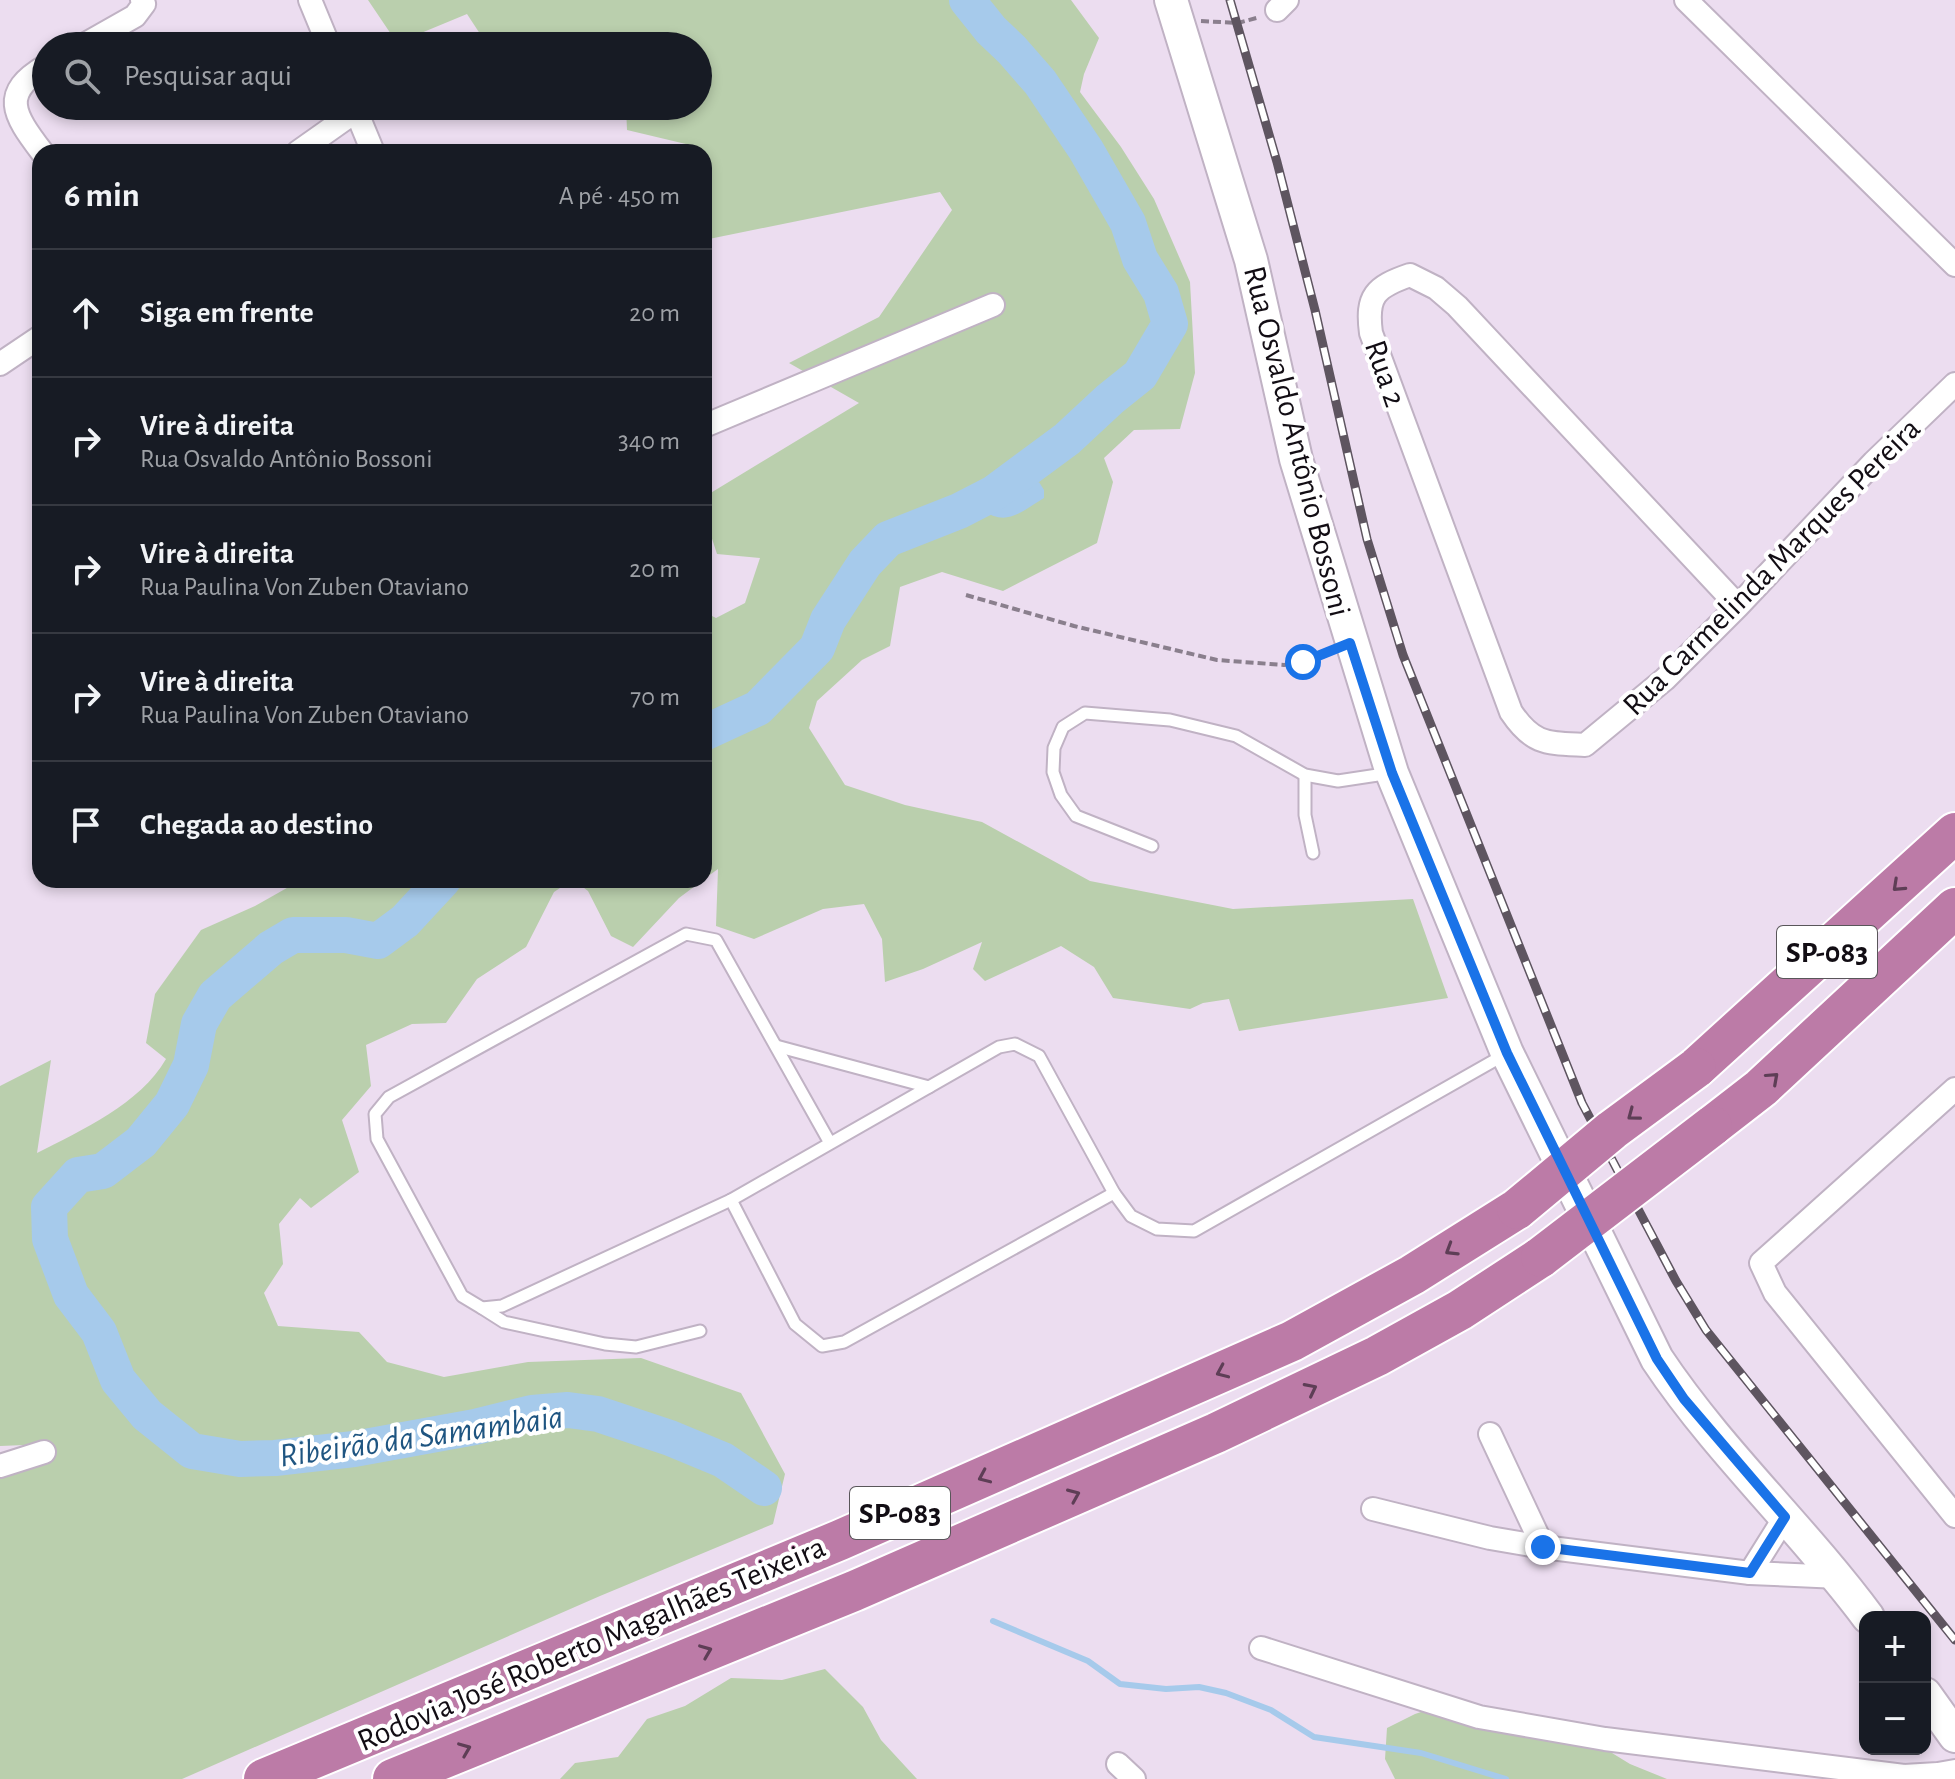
<!DOCTYPE html>
<html lang="pt">
<meta charset="utf-8">
<style>
body{margin:0;font-family:"Alegreya Sans",sans-serif;background:#20242c;color:#f1f3f6}
.controls{position:absolute;right:24px;bottom:24px;display:grid;overflow:hidden;border-radius:16px;box-shadow:0 4px 12px #0003}
.controls button{width:72px;height:72px;display:grid;place-items:center;padding:0;border:0;border-bottom:2px solid #363941;background:#171b24;color:#f1f3f6;font:40px sans-serif}
.stop{position:absolute;width:24px;height:24px;margin:-18px;border:6px solid #1a73e8;border-radius:50%;background:#fff}
.stop.end{background:#1a73e8;border-color:#fff;box-shadow:0 2px 8px #0008}
.list{margin:0;padding:0;list-style:none}
h2{display:flex;justify-content:space-between;align-items:center;height:104px;margin:0;padding:0 32px;font-size:34px}
h2 small{font-size:26px;font-weight:400;color:#9ea1a6}
.list li{display:grid;grid-template-columns:52px 1fr auto;gap:24px;align-items:center;box-sizing:border-box;height:128px;padding:0 32px;border-top:2px solid #363941}
.list b{display:block;font-size:30px;white-space:nowrap}
.list p{margin:0;font-size:26px;white-space:nowrap;color:#9ea1a6}
.list em{font-size:26px;font-style:normal;color:#9ea1a6}
.icon{flex:none;width:44px;height:44px;fill:none;stroke:currentColor;stroke-width:2;stroke-linecap:round;stroke-linejoin:round}
.map{position:relative;flex:none;width:1955px;height:1779px;overflow:hidden}
.search{position:absolute;background:#171b24;box-shadow:0 4px 12px #0003;left:32px;top:32px;width:680px;height:88px;display:flex;align-items:center;gap:20px;box-sizing:border-box;padding:0 28px;border-radius:44px;color:#9ea1a6;font-size:30px}
.panel{position:absolute;background:#171b24;box-shadow:0 4px 12px #0003;left:32px;top:144px;width:680px;height:744px;border-radius:24px}
.map>svg:first-child{display:block}
.green{fill:#bacfad}
.water{fill:#a6caeb}
.lines{fill:none;stroke-linecap:round;stroke-linejoin:round}
.stream{stroke:#a6caeb;stroke-width:6}
.river{stroke:#a6caeb;stroke-width:36}
.lane-casing{stroke:#c0b2c4;stroke-width:15}
.street-casing{stroke:#c0b2c4;stroke-width:26}
.secondary-casing{stroke:#c0b2c4;stroke-width:36}
.highway-casing{stroke:#fff;stroke-width:44}
.path{stroke:#8a7f8d;stroke-width:4;stroke-dasharray:8 4;stroke-linecap:butt}
.lane{stroke:#fff;stroke-width:11}
.street{stroke:#fff;stroke-width:22}
.secondary{stroke:#fff;stroke-width:32}
.highway{stroke:#bc7ba7;stroke-width:40}
.rail-casing{stroke:#5e5560;stroke-width:9}
.rail{stroke:#fff;stroke-width:6;stroke-dasharray:18;stroke-linecap:butt}
.highway-bridge-casing{stroke:#fff;stroke-width:44;stroke-linecap:butt}
.highway-bridge{stroke:#bc7ba7;stroke-width:40}
.oneway{stroke:#5e3e56}
.route{stroke:#1a73e8;stroke-width:10}
.labels{text-anchor:middle;stroke-width:8;stroke-linejoin:round;paint-order:stroke}
.shield{fill:#fff;stroke:#59565a;stroke-width:2}
.shield-label{font-size:30px;font-weight:bold;fill:#120d14}
.street-label{font-size:32px;fill:#120d14;stroke:#fff}
.water-label{font-size:34px;font-style:italic;fill:#1f5581;stroke:#fff}
</style>
<div class="map">
<svg width="1955" height="1779" viewBox="0 0 1955 1779">
<rect width="100%" height="100%" fill="#ecddf0"/>
<g class="green">
<path d="M368,0H1071L1099,38L1084,74L1080,92L1121,147L1154,199L1190,282L1195,373L1180,429L1134,430L1104,458L1113,482L1097,543L1003,591L942,572L900,587L890,646L862,660L817,701L809,728L845,785L905,805L982,822L1090,881L1233,909L1413,899L1448,998L1239,1031L1229,999L1203,1003L1190,1009L1113,998L1094,967L1061,946L985,981L973,969L982,942L923,969L885,982L882,939L864,904L823,909L754,939L716,926L718,869L704,879V612L716,618L745,603L760,558L717,554L704,514V497L859,403L789,363L879,317L952,210L940,192L704,240V152H691L690,145L627,130L626,106H698V46H488L467,14L397,43Z"/>
<path d="M301,880H572L554,892L526,947L477,979L446,1023L412,1024L366,1045L371,1086L342,1120L359,1172L311,1208L300,1198L279,1224L283,1264L264,1293L278,1326L359,1332L387,1362L444,1377L528,1362L641,1358L741,1393L785,1474L773,1524L600,1596L182,1779H0V1466L42,1452L25,1445L0,1446V1086L51,1060L37,1153C82,1130 140,1104 166,1059L146,1043L155,994L201,930L255,906Z"/>
<path d="M574,880H703L679,898L633,947L611,936L588,891Z"/>
<path d="M825,1669L863,1707L881,1740L917,1779H560L575,1763L618,1757L647,1719L685,1706L731,1678L782,1680Z"/>
<path d="M1445,1704L1599,1745L1630,1764L1667,1779H1395L1385,1759L1387,1728L1415,1714Z"/>
</g>
<path class="water" d="M1039,482L1044,490V498C1020,512 1007,528 981,509L1009,493Z"/>
<g class="lines">
<path class="stream" d="M993,1621L1088,1661L1120,1684L1166,1689L1199,1687L1226,1693L1271,1710L1314,1737L1421,1753L1506,1779"/>
<g class="river">
<path d="M704,733L758,708L817,648L828,620L865,563L888,539L959,511L994,493L1067,439L1110,399L1140,375L1170,324L1161,293L1140,259L1128,223L1086,150L1040,82L1012,50L991,30L967,0"/>
<path d="M443,880L405,921L378,941L346,935H293L271,948L215,996L199,1024L191,1065L172,1104L141,1142L103,1171L78,1175L49,1207L50,1239L71,1295L99,1332L118,1380L147,1415L192,1451L240,1459L275,1458L354,1449L475,1427L532,1413L568,1410L598,1414L670,1438L723,1460L764,1488"/>
</g>
<defs>
<g id="lane">
<path d="M1305,775V815L1313,853"/>
<path d="M1152,846L1076,816L1061,795L1053,772L1054,748L1063,727L1085,713L1170,720L1236,736L1305,775L1338,781L1391,773"/>
<path d="M776,1046L929,1087"/>
<path d="M830,1143L716,940L686,934L389,1097L375,1114L377,1139L462,1296L482,1308L502,1306L731,1200L999,1047L1015,1044L1039,1056L1114,1193L1131,1216L1157,1229L1194,1231L1504,1055"/>
<path d="M731,1200L795,1324L822,1346L844,1342L1114,1193"/>
<path d="M482,1308L504,1322L605,1344L636,1347L700,1331"/>
</g>
<g id="street">
<path d="M310,0L329,46"/>
<path d="M1686,0L1955,265"/>
<path d="M1277,10L1287,0"/>
<path d="M82,46L135,16L144,4L142,0"/>
<path d="M354,106L373,152"/>
<path d="M42,152C13,114 0,93 46,66"/>
<path d="M298,152L356,111"/>
<path d="M0,364L40,337"/>
<path d="M704,426L993,305"/>
<path d="M1738,606L1457,306L1436,288L1410,275C1375,287 1366,296 1371,333L1511,712C1533,745 1547,743 1585,745L1665,679L1738,606L1874,462L1955,384"/>
<path d="M1955,1089L1761,1263L1775,1293L1955,1516"/>
<path d="M1490,1434L1543,1547"/>
<path d="M0,1466L44,1452"/>
<path d="M1373,1509L1490,1538L1543,1547L1750,1573L1839,1577"/>
<path d="M1750,1573L1785,1517"/>
<path d="M1261,1648L1479,1717L1605,1739L1904,1776L1938,1774L1955,1771"/>
<path d="M1118,1764L1134,1779"/>
</g>
<g id="secondary">
<path d="M1171,0L1251,260L1296,459L1392,773L1507,1053L1657,1359C1719,1452 1802,1528 1868,1617"/>
<path d="M1925,1694L1955,1736"/>
</g>
<g id="highway">
<path d="M1696,1068L1955,833"/>
<path d="M1712,1126L1761,1088L1955,908"/>
<path d="M264,1779L840,1540L1292,1341L1412,1275L1517,1209"/>
<path d="M393,1779L854,1591L1216,1433L1377,1356L1460,1310L1541,1257"/>
</g>
</defs>
<use href="#lane" class="lane-casing"/>
<use href="#street" class="street-casing"/>
<use href="#secondary" class="secondary-casing"/>
<use href="#highway" class="highway-casing"/>
<g class="path">
<path d="M1201,21L1238,23L1260,17"/>
<path d="M966,595L1074,626L1217,660L1284,665L1303,662L1329,650"/>
</g>
<use href="#lane" class="lane"/>
<use href="#street" class="street"/>
<use href="#secondary" class="secondary"/>
<use href="#highway" class="highway"/>
<defs>
<path id="rail" d="M1230,0L1277,162L1315,310L1367,539L1403,655L1582,1103L1676,1281L1706,1330L1955,1640"/>
</defs>
<use href="#rail" class="rail-casing"/>
<use href="#rail" class="rail"/>
<defs>
<g id="highway-bridge">
<path d="M1517,1209L1612,1130L1696,1068"/>
<path d="M1541,1257L1712,1126"/>
</g>
</defs>
<use href="#highway-bridge" class="highway-bridge-casing"/>
<use href="#highway-bridge" class="highway-bridge"/>
</g>
<defs><path id="oneway-chevron" d="M-2-3.5L2.5 0L-2 3.5" fill="none" stroke-width="1.6" stroke-linecap="round" stroke-linejoin="round" transform="scale(2)"/></defs>
<g class="oneway">
<use href="#oneway-chevron" transform="translate(1898 886) rotate(137)"/>
<use href="#oneway-chevron" transform="translate(1773 1078) rotate(-42)"/>
<use href="#oneway-chevron" transform="translate(1633 1115) rotate(143)"/>
<use href="#oneway-chevron" transform="translate(1451 1250) rotate(148)"/>
<use href="#oneway-chevron" transform="translate(1222 1372) rotate(156)"/>
<use href="#oneway-chevron" transform="translate(1311 1389) rotate(-27)"/>
<use href="#oneway-chevron" transform="translate(984 1477) rotate(156)"/>
<use href="#oneway-chevron" transform="translate(1074 1495) rotate(-23)"/>
<use href="#oneway-chevron" transform="translate(706 1651) rotate(-22)"/>
<use href="#oneway-chevron" transform="translate(465 1749) rotate(-22)"/>
</g>
<g class="lines">
<path class="route" d="M1303,662L1350,643L1392,773L1507,1053L1657,1359L1684,1399L1785,1517L1750,1573L1543,1547"/>
</g>
<g class="labels">
<g class="shield">
<rect x="1777" y="926" width="100" height="52" rx="6"/>
<rect x="850" y="1487" width="100" height="52" rx="6"/>
</g>
<g class="shield-label">
<text x="1827" y="962">SP-083</text>
<text x="900" y="1523">SP-083</text>
</g>
<g class="street-label">
<text transform="translate(1386 373) rotate(71)" y="11">Rua 2</text>
<text transform="translate(1298 441) rotate(76)" y="11">Rua Osvaldo Antônio Bossoni</text>
<text transform="translate(1771 566) rotate(-45)" y="11">Rua Carmelinda Marques Pereira</text>
<text transform="translate(591 1643) rotate(-23)" y="11">Rodovia José Roberto Magalhães Teixeira</text>
</g>
<g class="water-label">
<text transform="translate(421 1435) rotate(-8)" y="12">Ribeirão da Samambaia</text>
</g>
</g>
</svg>
<div class="controls">
<button>+</button>
<button>−</button>
</div>
<div class="stop" style="left:1303px;top:662px"></div>
<div class="stop end" style="left:1543px;top:1547px"></div>
<div class="search"><svg class="icon" aria-label="search" viewBox="0 0 24 24"><circle cx="10" cy="10" r="6"/><path d="M15 15l6 6"/></svg>Pesquisar aqui</div>
<section class="panel">
<h2>6 min<small>A pé · 450 m</small></h2>
<ul class="list">
<li><svg class="icon" aria-label="ahead" viewBox="0 0 24 24"><path d="M12 20V5M6 11l6-6 6 6"/></svg><div><b>Siga em frente</b></div><em>20 m</em></li>
<li><svg class="icon" aria-label="right" viewBox="0 0 24 24"><path d="M7 20v-9h11M14 6l5 5-5 5"/></svg><div><b>Vire à direita</b><p>Rua Osvaldo Antônio Bossoni</p></div><em>340 m</em></li>
<li><svg class="icon" aria-label="right" viewBox="0 0 24 24"><path d="M7 20v-9h11M14 6l5 5-5 5"/></svg><div><b>Vire à direita</b><p>Rua Paulina Von Zuben Otaviano</p></div><em>20 m</em></li>
<li><svg class="icon" aria-label="right" viewBox="0 0 24 24"><path d="M7 20v-9h11M14 6l5 5-5 5"/></svg><div><b>Vire à direita</b><p>Rua Paulina Von Zuben Otaviano</p></div><em>70 m</em></li>
<li><svg class="icon" aria-label="arrive" viewBox="0 0 24 24"><path d="M6 21V4h12l-3 4 3 4H6"/></svg><div><b>Chegada ao destino</b></div></li>
</ul>
</section>
</div>
